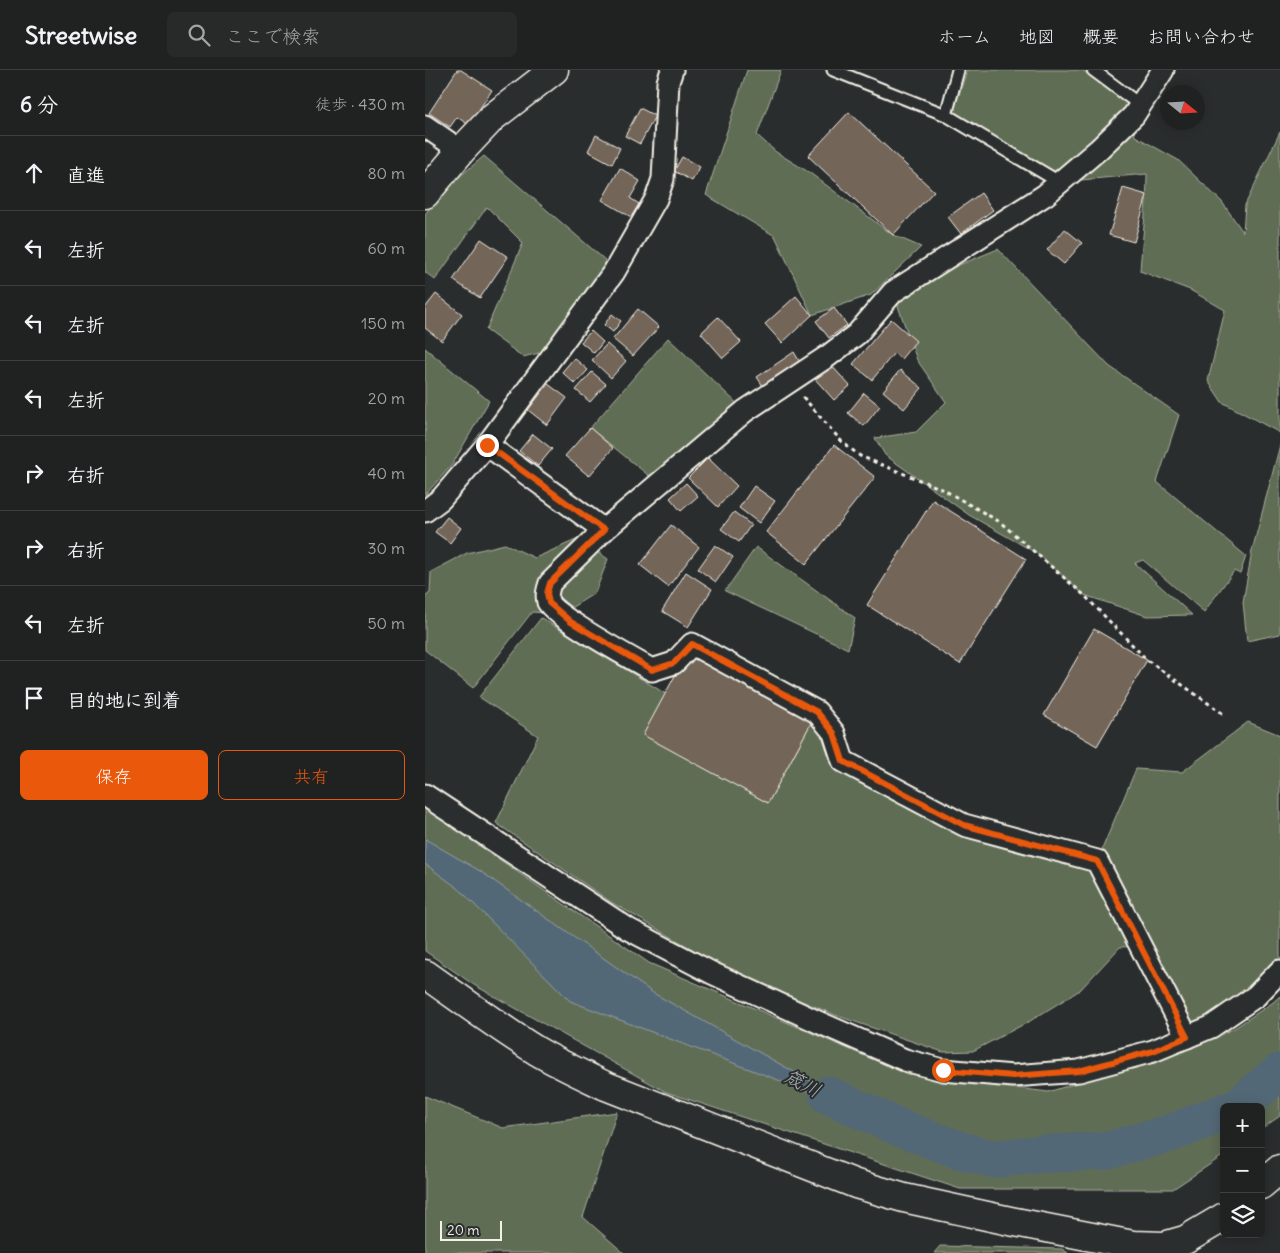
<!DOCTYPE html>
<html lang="ja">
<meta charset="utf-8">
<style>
body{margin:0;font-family:Delius,"Klee One",sans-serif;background:#282a2a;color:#f1f3f6}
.controls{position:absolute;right:15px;bottom:15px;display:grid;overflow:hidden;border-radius:8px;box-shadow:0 2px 12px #0003}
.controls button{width:45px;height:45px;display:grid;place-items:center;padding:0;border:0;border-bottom:1px solid #3d3f40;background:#202222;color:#f1f3f6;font:25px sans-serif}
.compass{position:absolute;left:735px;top:15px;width:45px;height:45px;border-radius:50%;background:#202222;box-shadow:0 2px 12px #0003;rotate:108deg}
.scale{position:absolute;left:15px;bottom:12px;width:62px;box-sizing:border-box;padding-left:5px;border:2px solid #f4f1e8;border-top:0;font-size:14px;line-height:18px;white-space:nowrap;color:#f4f1e8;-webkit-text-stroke:4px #2a2d2e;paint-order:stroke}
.stop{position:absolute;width:15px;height:15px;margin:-11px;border:4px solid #ea580c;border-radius:50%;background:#fff}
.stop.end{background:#ea580c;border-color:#fff;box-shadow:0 1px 5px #0008}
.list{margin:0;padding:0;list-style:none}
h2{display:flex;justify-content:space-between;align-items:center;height:65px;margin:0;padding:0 20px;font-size:21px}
h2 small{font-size:16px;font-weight:400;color:#a2a4a5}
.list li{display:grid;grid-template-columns:32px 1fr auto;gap:15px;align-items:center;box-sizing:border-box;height:75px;padding:0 20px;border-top:1px solid #3d3f40}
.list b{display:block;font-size:19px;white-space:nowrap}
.list em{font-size:16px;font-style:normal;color:#a2a4a5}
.actions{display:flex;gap:10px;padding:15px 20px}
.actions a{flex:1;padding:11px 0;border:1px solid #ea580c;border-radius:8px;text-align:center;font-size:18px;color:#ea580c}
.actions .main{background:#ea580c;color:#fff}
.icon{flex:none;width:28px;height:28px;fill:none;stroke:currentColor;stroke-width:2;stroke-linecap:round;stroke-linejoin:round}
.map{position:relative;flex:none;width:855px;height:1183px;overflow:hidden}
header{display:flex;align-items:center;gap:30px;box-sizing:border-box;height:70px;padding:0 25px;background:#202222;border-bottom:1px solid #3d3f40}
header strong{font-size:24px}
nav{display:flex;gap:28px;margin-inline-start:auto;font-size:18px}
.search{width:350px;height:45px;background:#282a2a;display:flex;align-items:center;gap:12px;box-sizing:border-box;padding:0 18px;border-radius:8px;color:#a2a4a5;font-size:19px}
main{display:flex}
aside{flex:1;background:#202222}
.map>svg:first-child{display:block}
.green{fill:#606d55;stroke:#aaaf9e}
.water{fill:#526776;stroke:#939ea4}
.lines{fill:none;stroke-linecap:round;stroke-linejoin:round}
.river{stroke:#526776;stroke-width:38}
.building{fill:#736559;stroke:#f4f1e8}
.lane-casing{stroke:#f4f1e8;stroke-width:15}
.street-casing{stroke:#f4f1e8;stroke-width:25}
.secondary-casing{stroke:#f4f1e8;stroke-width:31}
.path{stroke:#f4f1e8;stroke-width:3;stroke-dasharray:4 4;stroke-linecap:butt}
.lane{stroke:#2a2d2e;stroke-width:11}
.street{stroke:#2a2d2e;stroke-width:21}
.secondary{stroke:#2a2d2e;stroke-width:28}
.route{stroke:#ea580c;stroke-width:6}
.labels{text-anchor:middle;stroke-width:4;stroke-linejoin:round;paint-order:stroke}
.water-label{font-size:19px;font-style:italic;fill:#abb3b5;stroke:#2a2d2e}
</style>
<header>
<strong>Streetwise</strong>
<div class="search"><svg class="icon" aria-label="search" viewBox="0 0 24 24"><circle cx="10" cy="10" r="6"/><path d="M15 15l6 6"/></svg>ここで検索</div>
<nav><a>ホーム</a><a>地図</a><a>概要</a><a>お問い合わせ</a></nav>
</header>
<main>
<aside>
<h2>6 分<small>徒歩 · 430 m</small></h2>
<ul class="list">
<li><svg class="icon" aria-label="ahead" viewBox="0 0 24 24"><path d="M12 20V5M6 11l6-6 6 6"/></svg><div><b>直進</b></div><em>80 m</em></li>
<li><svg class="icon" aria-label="left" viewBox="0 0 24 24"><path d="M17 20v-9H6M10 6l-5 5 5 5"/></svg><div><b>左折</b></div><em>60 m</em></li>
<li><svg class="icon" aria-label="left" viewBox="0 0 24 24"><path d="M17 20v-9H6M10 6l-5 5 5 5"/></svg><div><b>左折</b></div><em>150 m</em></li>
<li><svg class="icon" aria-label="left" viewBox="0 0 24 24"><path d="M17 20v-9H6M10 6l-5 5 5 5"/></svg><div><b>左折</b></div><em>20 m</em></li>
<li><svg class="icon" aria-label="right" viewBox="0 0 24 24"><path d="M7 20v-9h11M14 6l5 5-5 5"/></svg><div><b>右折</b></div><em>40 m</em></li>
<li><svg class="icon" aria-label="right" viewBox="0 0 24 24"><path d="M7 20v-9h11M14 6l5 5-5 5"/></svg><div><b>右折</b></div><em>30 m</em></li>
<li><svg class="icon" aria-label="left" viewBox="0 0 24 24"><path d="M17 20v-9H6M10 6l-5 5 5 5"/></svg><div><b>左折</b></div><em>50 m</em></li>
<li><svg class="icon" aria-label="arrive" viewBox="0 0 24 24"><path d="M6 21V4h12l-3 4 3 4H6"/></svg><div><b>目的地に到着</b></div></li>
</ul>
<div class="actions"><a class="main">保存</a><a>共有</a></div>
</aside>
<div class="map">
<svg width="855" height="1183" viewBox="0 0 855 1183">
<rect width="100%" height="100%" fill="#2a2d2e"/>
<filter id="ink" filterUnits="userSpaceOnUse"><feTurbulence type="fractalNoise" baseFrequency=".02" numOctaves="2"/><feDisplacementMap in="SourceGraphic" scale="10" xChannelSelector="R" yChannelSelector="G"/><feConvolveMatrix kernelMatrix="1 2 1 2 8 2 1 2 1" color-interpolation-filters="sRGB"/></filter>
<g filter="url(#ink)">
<g class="green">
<path d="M322,0H356L332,65L351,82L385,103L468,165L496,177L446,225L387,245L350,166L281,125Z"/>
<path d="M542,0H657L704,31L710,66L753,90L797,132L818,162L820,135L855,62V363L797,332L783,311L800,240L765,220L715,201C717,169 722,137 722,104L634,112L530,42L528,43Z"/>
<path d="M59,86L180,190V201L118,282L98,287L61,260L98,173L62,137L10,210L0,202V144L20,119Z"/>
<path d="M573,179L684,296L754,345L732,412L821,486L815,504L809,501L779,542L718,490L710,493L767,545L722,546L659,525L613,484L544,445L460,385L450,368L491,362L521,332L492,290L468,222Z"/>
<path d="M243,268L320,341L234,414L165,358Z"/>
<path d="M0,278L64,331L27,395L0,425Z"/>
<path d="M855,375V564L822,571L818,532L827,481Z"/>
<path d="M153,469L183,489L170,523L136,544L107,542L48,618L0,580V527L5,523L6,502L42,483L80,474L110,488Z"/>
<path d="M331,477L430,548L423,579L300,521Z"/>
<path d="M116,548L241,624L219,665L343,733L386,653L418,691L529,750L672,791L711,699L757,702L823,652L855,665V901L826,929L771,952L763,951L724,876L695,877L655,920L605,951L548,981L518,982L413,946L310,904L186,832L71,753L113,666L54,627Z"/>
<path d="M0,738L224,893L482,1004L623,1022L764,978L808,959L847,933L855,926V1046L836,1059V1037H799V1085L748,1119H535L241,1022L49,915L0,881Z"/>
<path d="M0,1026L78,1058L192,1042L158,1147L199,1183H0Z"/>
<path d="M515,1176L637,1179L643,1183H509Z"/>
</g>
<path class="water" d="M0,769L55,801L228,923L448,1046L145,931L34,819L0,794Z"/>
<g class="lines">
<g class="river">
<path d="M403,1025L473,1057L534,1080L568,1089L616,1084L681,1081L749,1062L799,1042"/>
<path d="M812,1037L816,1035L841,1013L855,1002"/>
</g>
</g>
<g class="building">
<path d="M32,0H36L67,20L44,55L32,47L25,57L4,43Z"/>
<path d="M215,38L230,46L215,74L200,66Z"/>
<path d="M424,42L509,121L468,165L383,86Z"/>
<path d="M171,65L195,78L187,94L163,81Z"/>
<path d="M257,87L275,97L267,111L249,101Z"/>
<path d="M195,98L215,111L205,128L214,134L206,147L177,130Z"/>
<path d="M698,118L722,125L709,172L684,165Z"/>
<path d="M556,123L568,140L536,164L523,147Z"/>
<path d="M640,159L657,173L639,194L622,180Z"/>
<path d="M56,169L83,187L55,228L28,210Z"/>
<path d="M11,224L37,244L17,271L0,258V238Z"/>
<path d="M371,226L387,245L357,273L340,254Z"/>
<path d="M409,238L422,255L404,268L391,251Z"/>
<path d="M213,239L234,257L208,286L188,269Z"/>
<path d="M187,244L196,251L188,262L179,255Z"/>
<path d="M293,247L316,272L298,288L276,263Z"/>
<path d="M466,249L491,271L476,289L469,283L447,310L428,294Z"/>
<path d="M166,261L178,272L169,283L156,272Z"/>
<path d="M182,274L201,291L186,308L167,290Z"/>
<path d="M369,282L376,294L340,319L332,307Z"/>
<path d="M149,288L163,300L150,314L137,302Z"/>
<path d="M406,295L425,316L409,330L390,309Z"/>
<path d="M475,300L497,318L479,339L458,321Z"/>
<path d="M167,302L181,314L165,332L151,320Z"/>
<path d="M123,314L142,328L122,355L103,340Z"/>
<path d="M439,323L455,336L439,356L423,343Z"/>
<path d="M165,358L188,378L164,406L140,386Z"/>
<path d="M108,364L127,379L113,396L94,381Z"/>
<path d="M409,375L450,407L381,494L341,462Z"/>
<path d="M283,388L312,416L293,437L263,408Z"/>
<path d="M261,413L273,426L256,441L245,428Z"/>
<path d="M329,416L350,431L334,453L314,438Z"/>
<path d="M508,430L601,489L535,594L442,535Z"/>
<path d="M309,442L326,455L314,472L296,459Z"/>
<path d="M22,447L36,458L25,473L10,462Z"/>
<path d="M246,455L274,477L243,517L215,495Z"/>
<path d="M290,475L308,487L291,512L273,499Z"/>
<path d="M261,502L287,519L263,557L237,541Z"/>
<path d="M669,559L722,590L672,676L619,645Z"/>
<path d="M267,574L392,642L343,733L218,665Z"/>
</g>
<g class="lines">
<defs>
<g id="lane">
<path d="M408,0L521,45"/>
<path d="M533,0L521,45L634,112"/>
<path d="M668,0L715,35"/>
</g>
<g id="street">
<path d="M738,0L709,45L674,79L620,125L468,222L432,264L403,286L320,341L179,460L125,513C123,519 121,525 123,532C129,546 209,590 227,600L249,593L267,574L392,642L409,663L418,691L539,755L672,791L762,967"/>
<path d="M0,56L36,81"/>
<path d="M62,375L179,460"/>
<path d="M0,441L16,429L62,375L189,202L231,129L238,109L243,12L247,0"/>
<path d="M0,725L203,859L287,903L393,952L480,990L518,1000L588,1006L654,1001L728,981L786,957L831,926L855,901"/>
</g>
<g id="secondary">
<path d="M0,124L36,81L68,47L129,0"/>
<path d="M0,904C37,930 73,957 112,981C134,994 158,1005 181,1016L431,1114L479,1128L585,1151L708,1175L739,1176L760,1170L799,1147"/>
<path d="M836,1115L855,1099"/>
</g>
</defs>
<use href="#lane" class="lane-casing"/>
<use href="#street" class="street-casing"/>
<use href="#secondary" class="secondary-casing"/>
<path class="path" d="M378,327L417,372L435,386L517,419L575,452L659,525L722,590L800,645"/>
<use href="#lane" class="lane"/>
<use href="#street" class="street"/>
<use href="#secondary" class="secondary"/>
</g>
</g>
<g class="lines" filter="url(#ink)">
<path class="route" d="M62,375L179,460L125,513L122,523L124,533L146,552L227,600L249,593L267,574L392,642L409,663L418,691L539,755L672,791L762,967L728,981L654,1001L588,1006L518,1000"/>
</g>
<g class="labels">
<g class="water-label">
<text transform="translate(378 1013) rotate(27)" y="7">筬川</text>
</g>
</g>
</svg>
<div class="controls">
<button>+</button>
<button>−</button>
<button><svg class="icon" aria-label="layers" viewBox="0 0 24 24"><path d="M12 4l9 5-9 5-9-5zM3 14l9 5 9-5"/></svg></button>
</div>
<svg class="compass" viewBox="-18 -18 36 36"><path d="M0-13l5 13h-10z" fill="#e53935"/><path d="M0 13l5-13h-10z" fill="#a2a4a5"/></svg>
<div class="scale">20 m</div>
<div class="stop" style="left:518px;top:1000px"></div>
<div class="stop end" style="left:62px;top:375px"></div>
</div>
</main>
